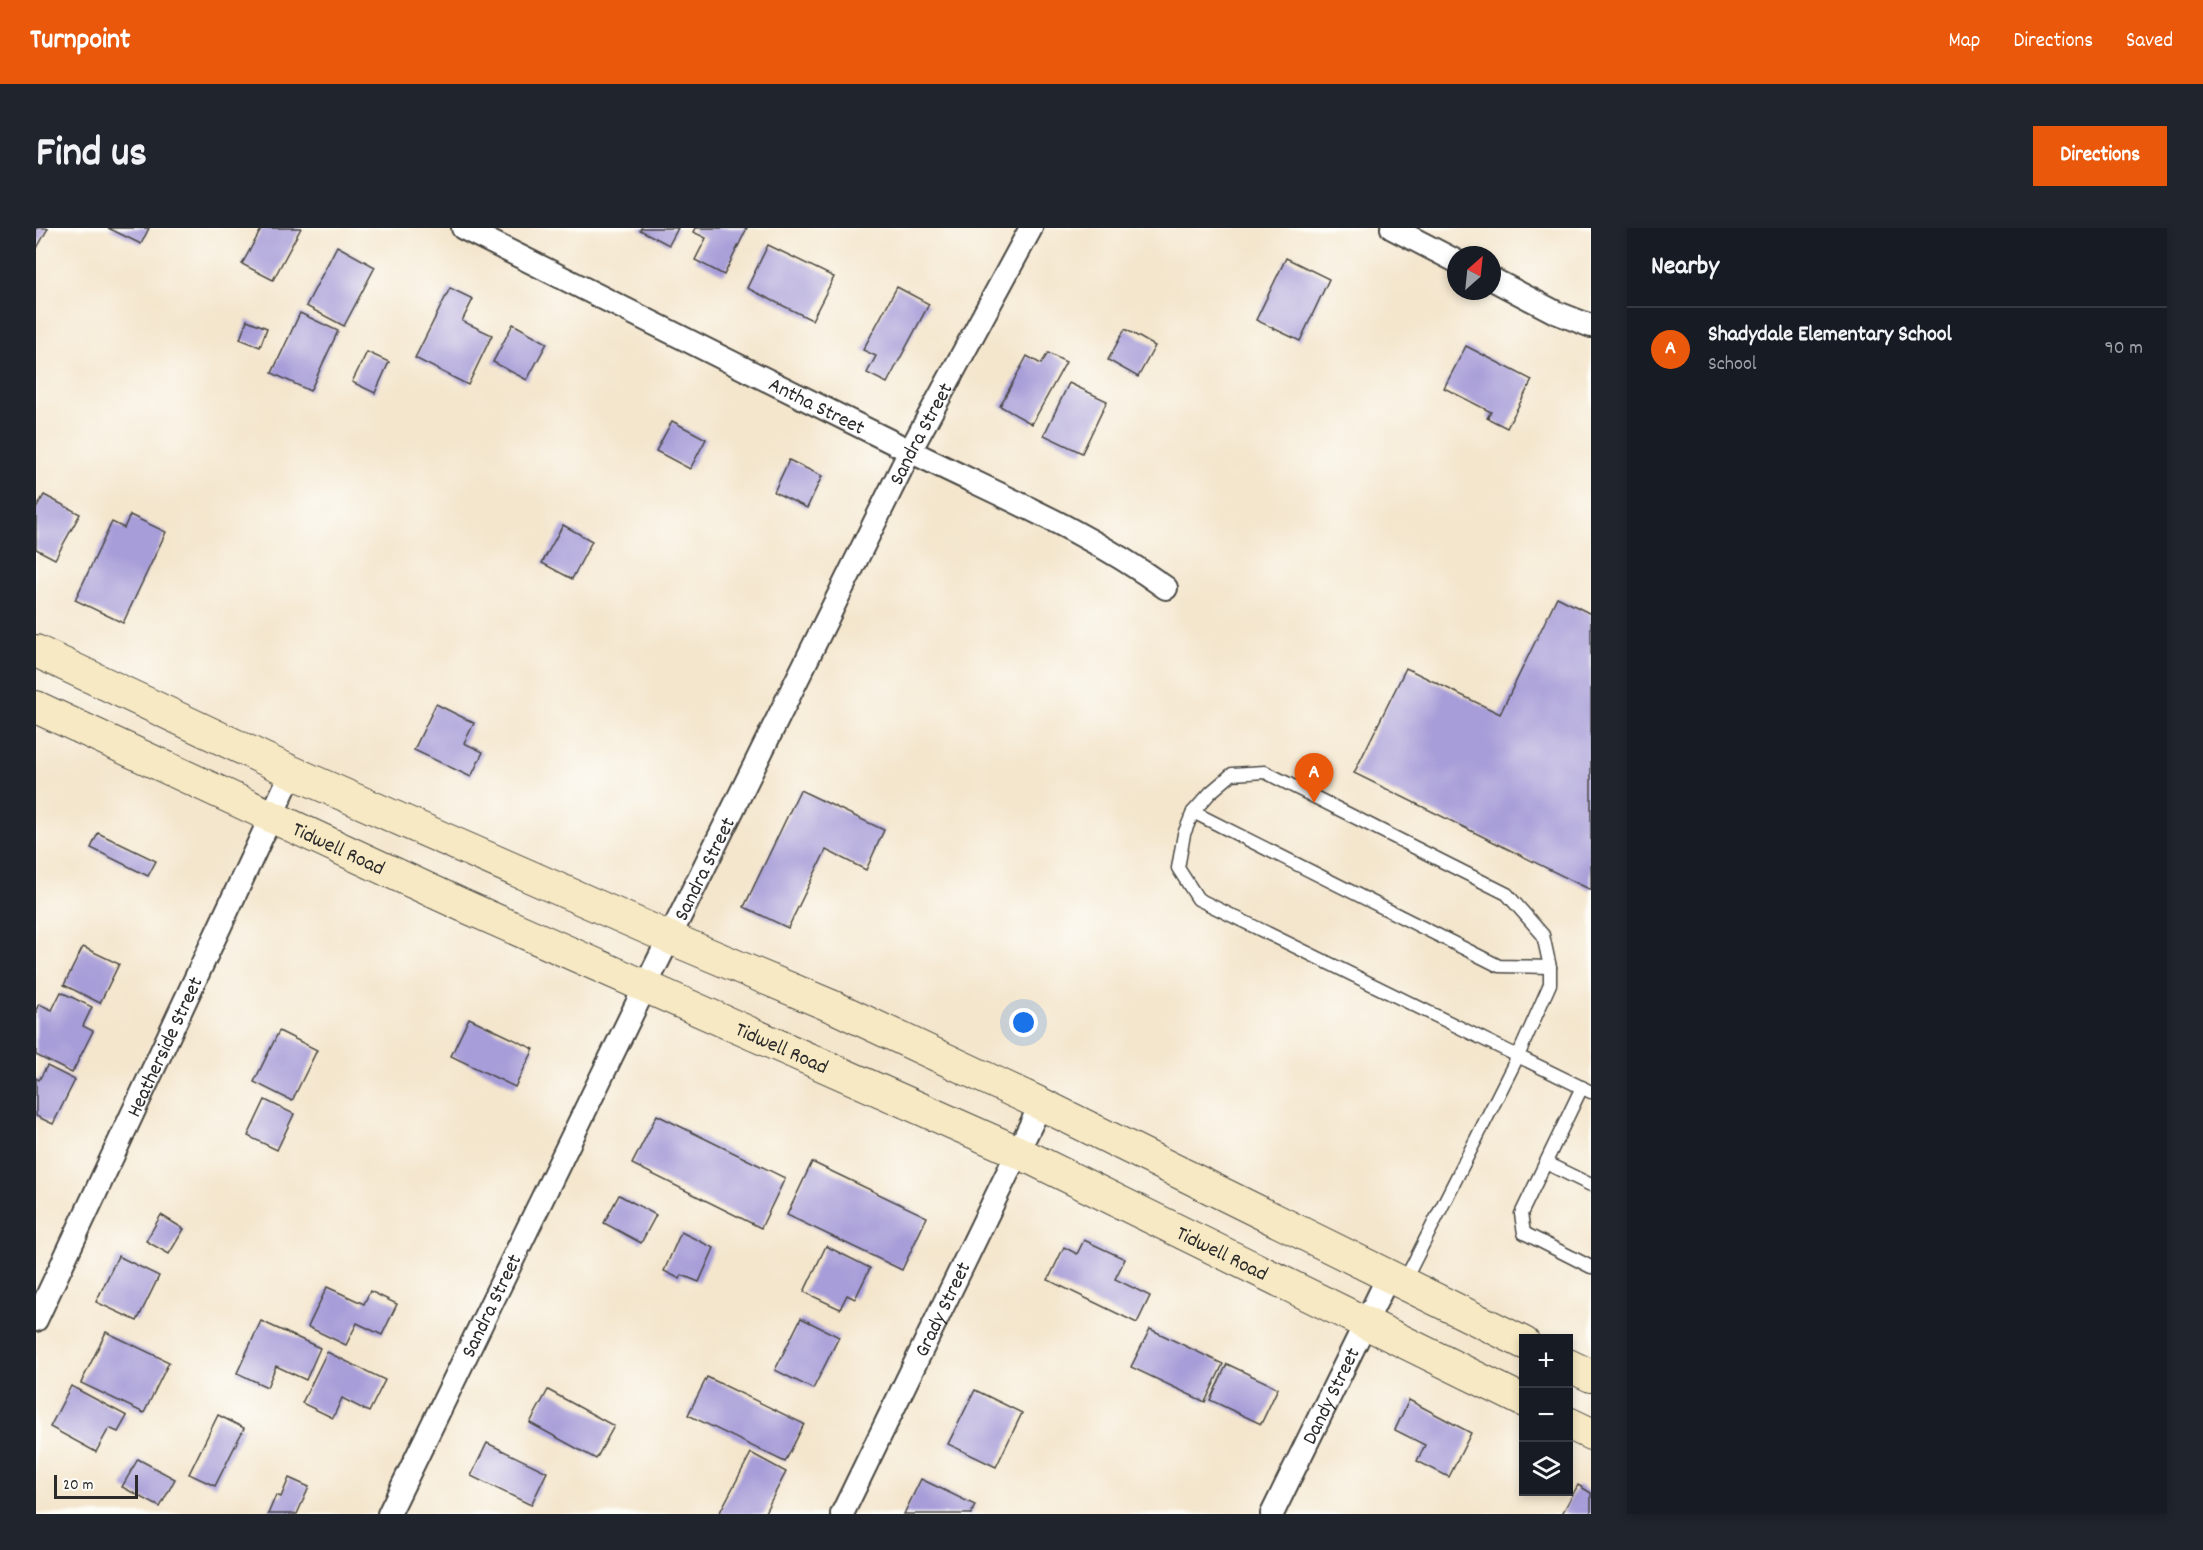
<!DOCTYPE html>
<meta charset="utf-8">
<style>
body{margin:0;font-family:Dekko,sans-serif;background:#20242c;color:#f1f3f6}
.controls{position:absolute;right:18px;bottom:18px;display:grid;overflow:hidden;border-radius:0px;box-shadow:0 3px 9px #0003}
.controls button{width:54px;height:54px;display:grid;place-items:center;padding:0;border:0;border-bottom:2px solid #363941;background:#171b24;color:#f1f3f6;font:30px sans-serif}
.compass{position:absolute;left:1411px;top:18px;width:54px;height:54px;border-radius:50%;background:#171b24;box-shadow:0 3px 9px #0003;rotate:27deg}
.scale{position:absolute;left:18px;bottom:15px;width:84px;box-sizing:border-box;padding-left:6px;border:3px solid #2b2b2b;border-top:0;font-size:16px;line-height:21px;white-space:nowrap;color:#2b2b2b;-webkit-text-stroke:4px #fdfcf7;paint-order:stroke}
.you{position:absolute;left:988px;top:795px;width:21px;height:21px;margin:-15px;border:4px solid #fff;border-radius:50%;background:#1a73e8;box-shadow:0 0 0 9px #1a73e833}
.badge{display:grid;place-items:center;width:39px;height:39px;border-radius:50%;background:#ea580c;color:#fff;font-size:20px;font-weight:700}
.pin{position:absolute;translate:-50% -50px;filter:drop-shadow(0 2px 3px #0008)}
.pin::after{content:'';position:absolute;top:32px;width:21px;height:18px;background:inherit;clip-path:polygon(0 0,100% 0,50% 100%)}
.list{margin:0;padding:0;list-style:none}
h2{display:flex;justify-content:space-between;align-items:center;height:78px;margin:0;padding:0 24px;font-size:26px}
h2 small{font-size:20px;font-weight:400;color:#9ea1a6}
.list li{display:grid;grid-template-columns:39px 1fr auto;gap:18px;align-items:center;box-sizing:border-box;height:84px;padding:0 24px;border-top:2px solid #363941}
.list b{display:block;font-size:22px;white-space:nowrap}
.list p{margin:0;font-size:20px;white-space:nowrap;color:#9ea1a6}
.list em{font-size:20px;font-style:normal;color:#9ea1a6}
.icon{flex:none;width:33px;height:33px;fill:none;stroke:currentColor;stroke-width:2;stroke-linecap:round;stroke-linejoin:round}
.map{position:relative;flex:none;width:1555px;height:1286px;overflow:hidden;border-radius:0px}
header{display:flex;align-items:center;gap:36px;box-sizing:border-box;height:84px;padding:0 30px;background:#ea580c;color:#fff}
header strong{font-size:28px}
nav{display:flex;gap:33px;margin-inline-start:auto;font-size:21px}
.intro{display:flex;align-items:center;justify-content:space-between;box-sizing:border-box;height:144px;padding:0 36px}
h1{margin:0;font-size:42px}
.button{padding:15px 27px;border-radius:0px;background:#ea580c;color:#fff;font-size:21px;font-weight:700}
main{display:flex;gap:36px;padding:0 36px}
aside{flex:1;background:#171b24;border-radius:0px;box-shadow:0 3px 9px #0003}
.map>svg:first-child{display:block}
.building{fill:#a79dd8}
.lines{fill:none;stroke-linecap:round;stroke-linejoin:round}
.lane-casing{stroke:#494743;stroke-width:15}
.street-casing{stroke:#494743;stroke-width:26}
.secondary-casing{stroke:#494743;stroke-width:34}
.lane{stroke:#fff;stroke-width:12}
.street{stroke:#fff;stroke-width:22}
.secondary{stroke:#f7e9c3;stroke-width:32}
.labels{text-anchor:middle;stroke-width:4.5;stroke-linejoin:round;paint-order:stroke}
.street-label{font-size:21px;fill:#2b2b2b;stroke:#fdfcf7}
</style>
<header>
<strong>Turnpoint</strong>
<nav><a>Map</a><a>Directions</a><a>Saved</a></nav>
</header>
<div class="intro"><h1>Find us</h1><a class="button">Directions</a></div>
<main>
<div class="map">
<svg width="1555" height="1286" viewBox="0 0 1555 1286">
<rect width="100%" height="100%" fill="#fdfcf7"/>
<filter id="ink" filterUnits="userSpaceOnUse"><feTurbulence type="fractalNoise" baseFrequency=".0167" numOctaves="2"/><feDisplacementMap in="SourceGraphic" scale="12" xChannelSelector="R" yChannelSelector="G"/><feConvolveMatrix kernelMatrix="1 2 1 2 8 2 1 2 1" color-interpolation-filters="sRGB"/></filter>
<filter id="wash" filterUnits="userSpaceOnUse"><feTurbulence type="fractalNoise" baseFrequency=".008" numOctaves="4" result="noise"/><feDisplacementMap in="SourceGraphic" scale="24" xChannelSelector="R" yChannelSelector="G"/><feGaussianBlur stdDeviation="1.35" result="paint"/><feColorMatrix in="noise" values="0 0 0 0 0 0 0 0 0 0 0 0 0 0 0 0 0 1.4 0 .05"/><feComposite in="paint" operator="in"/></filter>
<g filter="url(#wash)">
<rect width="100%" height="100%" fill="#f4e6cd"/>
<g id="blocks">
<g class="building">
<path d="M0,0H12L0,22Z"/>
<path d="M72,0H113L105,16Z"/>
<path d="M226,0H265L237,52L206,36Z"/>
<path d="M605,0H642L633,17L604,2Z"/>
<path d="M659,0H711L688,47L659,32L670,10L657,4Z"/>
<path d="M732,17L798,49L776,92L711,60Z"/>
<path d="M301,18L339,39L308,98L270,78Z"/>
<path d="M1250,30L1293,51L1264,113L1220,92Z"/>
<path d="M861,59L893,76L851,155L831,145L840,128L827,122Z"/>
<path d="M414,60L437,71L426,93L456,107L432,157L379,130Z"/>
<path d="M264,85L302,103L274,163L236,145Z"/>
<path d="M211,92L231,100L224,119L204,111Z"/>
<path d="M477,96L511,115L491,152L457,134Z"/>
<path d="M1089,101L1119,118L1102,149L1072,132Z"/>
<path d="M1430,118L1496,152L1471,200L1451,190L1455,184L1408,160Z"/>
<path d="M331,124L353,134L339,165L316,154Z"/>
<path d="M1012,125L1030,134L996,196L964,178L991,128L1005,136Z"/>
<path d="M1033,155L1071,173L1046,225L1008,207Z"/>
<path d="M636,193L670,211L654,241L620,223Z"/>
<path d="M753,232L786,248L771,280L738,264Z"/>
<path d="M8,267L44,286L19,331L0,321V281Z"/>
<path d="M94,287L130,304L87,395L39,372L76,294L88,300Z"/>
<path d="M527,297L556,313L536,351L506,335Z"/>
<path d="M1521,369L1555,386V662L1318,545L1370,440L1464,486Z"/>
<path d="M400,476L438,495L428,515L447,524L435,549L378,522Z"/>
<path d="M764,562L848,602L830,642L790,622L752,700L708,679Z"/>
<path d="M62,605L120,633L112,648L55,620Z"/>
<path d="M47,719L83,736L64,775L28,757Z"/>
<path d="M25,764L56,779L47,798L57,803L36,845L0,827V782L3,776L16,782Z"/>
<path d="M433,790L498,821L479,859L415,828Z"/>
<path d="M243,803L281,822L256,873L218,854Z"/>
<path d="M11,838L39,852L17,896L0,888V850L3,852Z"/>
<path d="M229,872L258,886L241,922L212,908Z"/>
<path d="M621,887L749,950L725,1000L596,936Z"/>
<path d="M776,934L891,989L866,1042L751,987Z"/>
<path d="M583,967L620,987L605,1015L568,995Z"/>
<path d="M125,987L148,1001L133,1026L110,1013Z"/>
<path d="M645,1004L678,1020L663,1054L646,1047L644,1051L628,1043Z"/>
<path d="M1048,1012L1089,1031L1079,1051L1114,1068L1101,1095L1012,1052L1028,1019L1041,1026Z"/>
<path d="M790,1018L834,1040L819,1071L811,1067L804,1081L768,1064Z"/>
<path d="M82,1028L123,1048L101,1093L60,1074Z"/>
<path d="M291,1059L328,1076L334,1063L361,1076L346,1107L321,1095L310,1117L272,1099Z"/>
<path d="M765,1090L803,1109L777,1161L739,1142Z"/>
<path d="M225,1093L284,1120L270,1152L240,1138L231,1159L201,1145Z"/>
<path d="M1114,1101L1187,1136L1169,1174L1095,1139Z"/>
<path d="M70,1104L133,1134L108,1185L45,1155Z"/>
<path d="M291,1124L349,1152L333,1184L306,1170L297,1190L266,1175Z"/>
<path d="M1191,1136L1242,1160L1225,1196L1174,1172Z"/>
<path d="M671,1149L768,1196L749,1234L652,1187Z"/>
<path d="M35,1158L91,1188L82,1204L73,1200L60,1224L14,1199Z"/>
<path d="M512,1162L578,1198L560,1231L494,1195Z"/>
<path d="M939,1162L986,1185L960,1239L912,1216Z"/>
<path d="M1373,1172L1435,1205L1413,1249L1381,1233L1389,1217L1359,1202Z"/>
<path d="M182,1187L208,1200L179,1258L153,1246Z"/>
<path d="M451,1215L511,1244L495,1277L435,1248Z"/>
<path d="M715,1225L750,1244L728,1286H683Z"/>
<path d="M102,1231L139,1251L124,1279L86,1259Z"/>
<path d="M253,1250L273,1259L261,1286H232L240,1267L245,1269Z"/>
<path d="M885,1251L939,1277L935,1286H868Z"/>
<path d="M1542,1257L1555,1265V1286H1526Z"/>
</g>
</g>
</g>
<g filter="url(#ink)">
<use href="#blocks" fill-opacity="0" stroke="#494743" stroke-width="1.5"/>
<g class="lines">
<defs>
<g id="lane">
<path d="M1157,584L1463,738L1514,739"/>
<path d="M1546,859L1485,986L1488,1005L1555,1039"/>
<path d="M1510,935L1555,957"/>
<path d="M1368,1054L1482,828L1514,756V739L1507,707L1471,666L1229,544L1196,546L1175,564L1157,584L1148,606L1142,640L1162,671L1555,864"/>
</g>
<g id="street">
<path id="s1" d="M427,0C575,74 722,148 870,221C958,265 1050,302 1130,360"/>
<path d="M1356,0L1420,33"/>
<path d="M1456,51L1519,84L1555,98"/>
<path id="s2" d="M0,1092L256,544"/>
<path id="s3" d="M353,1286L610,757L874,223L995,0"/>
<path id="s4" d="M806,1286L1005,876"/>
<path id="s5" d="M1236,1286L1352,1049"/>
</g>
<g id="secondary">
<path d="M0,423L256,544L634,710L800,780L1005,876L1488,1115"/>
<path id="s6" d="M0,479L426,677L982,924L1488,1173"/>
<path d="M1532,1137L1555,1148"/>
<path d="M1532,1195L1555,1206"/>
</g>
</defs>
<use href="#lane" class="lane-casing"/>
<use href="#street" class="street-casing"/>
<use href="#secondary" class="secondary-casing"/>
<use href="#lane" class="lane"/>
<use href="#street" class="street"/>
<use href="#secondary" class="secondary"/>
</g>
</g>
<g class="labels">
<g class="street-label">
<text dy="7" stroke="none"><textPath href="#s1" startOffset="396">Antha Street</textPath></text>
<text dy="7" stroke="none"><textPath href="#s3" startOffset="1204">Sandra Street</textPath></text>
<text dy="7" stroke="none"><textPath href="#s6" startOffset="334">Tidwell Road</textPath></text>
<text dy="7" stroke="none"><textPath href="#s3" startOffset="718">Sandra Street</textPath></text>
<text dy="7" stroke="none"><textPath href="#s2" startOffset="302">Heatherside Street</textPath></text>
<text dy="7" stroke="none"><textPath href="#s6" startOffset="820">Tidwell Road</textPath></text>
<text dy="7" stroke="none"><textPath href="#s6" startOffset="1306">Tidwell Road</textPath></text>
<text dy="7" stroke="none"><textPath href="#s3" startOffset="232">Sandra Street</textPath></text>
<text dy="7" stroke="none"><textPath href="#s4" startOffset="228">Grady Street</textPath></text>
<text dy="7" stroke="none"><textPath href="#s5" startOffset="132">Dandy Street</textPath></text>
</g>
</g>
</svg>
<div class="controls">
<button>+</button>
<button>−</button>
<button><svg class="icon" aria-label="layers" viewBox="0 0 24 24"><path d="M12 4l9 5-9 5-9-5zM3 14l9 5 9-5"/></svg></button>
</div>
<svg class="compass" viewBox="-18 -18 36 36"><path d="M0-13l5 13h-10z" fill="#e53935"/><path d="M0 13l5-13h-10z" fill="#9ea1a6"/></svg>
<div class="scale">20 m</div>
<div class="you"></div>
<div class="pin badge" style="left:1278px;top:575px">A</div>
</div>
<aside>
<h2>Nearby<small></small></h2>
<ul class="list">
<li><span class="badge">A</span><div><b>Shadydale Elementary School</b><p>School</p></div><em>90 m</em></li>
</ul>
</aside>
</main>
